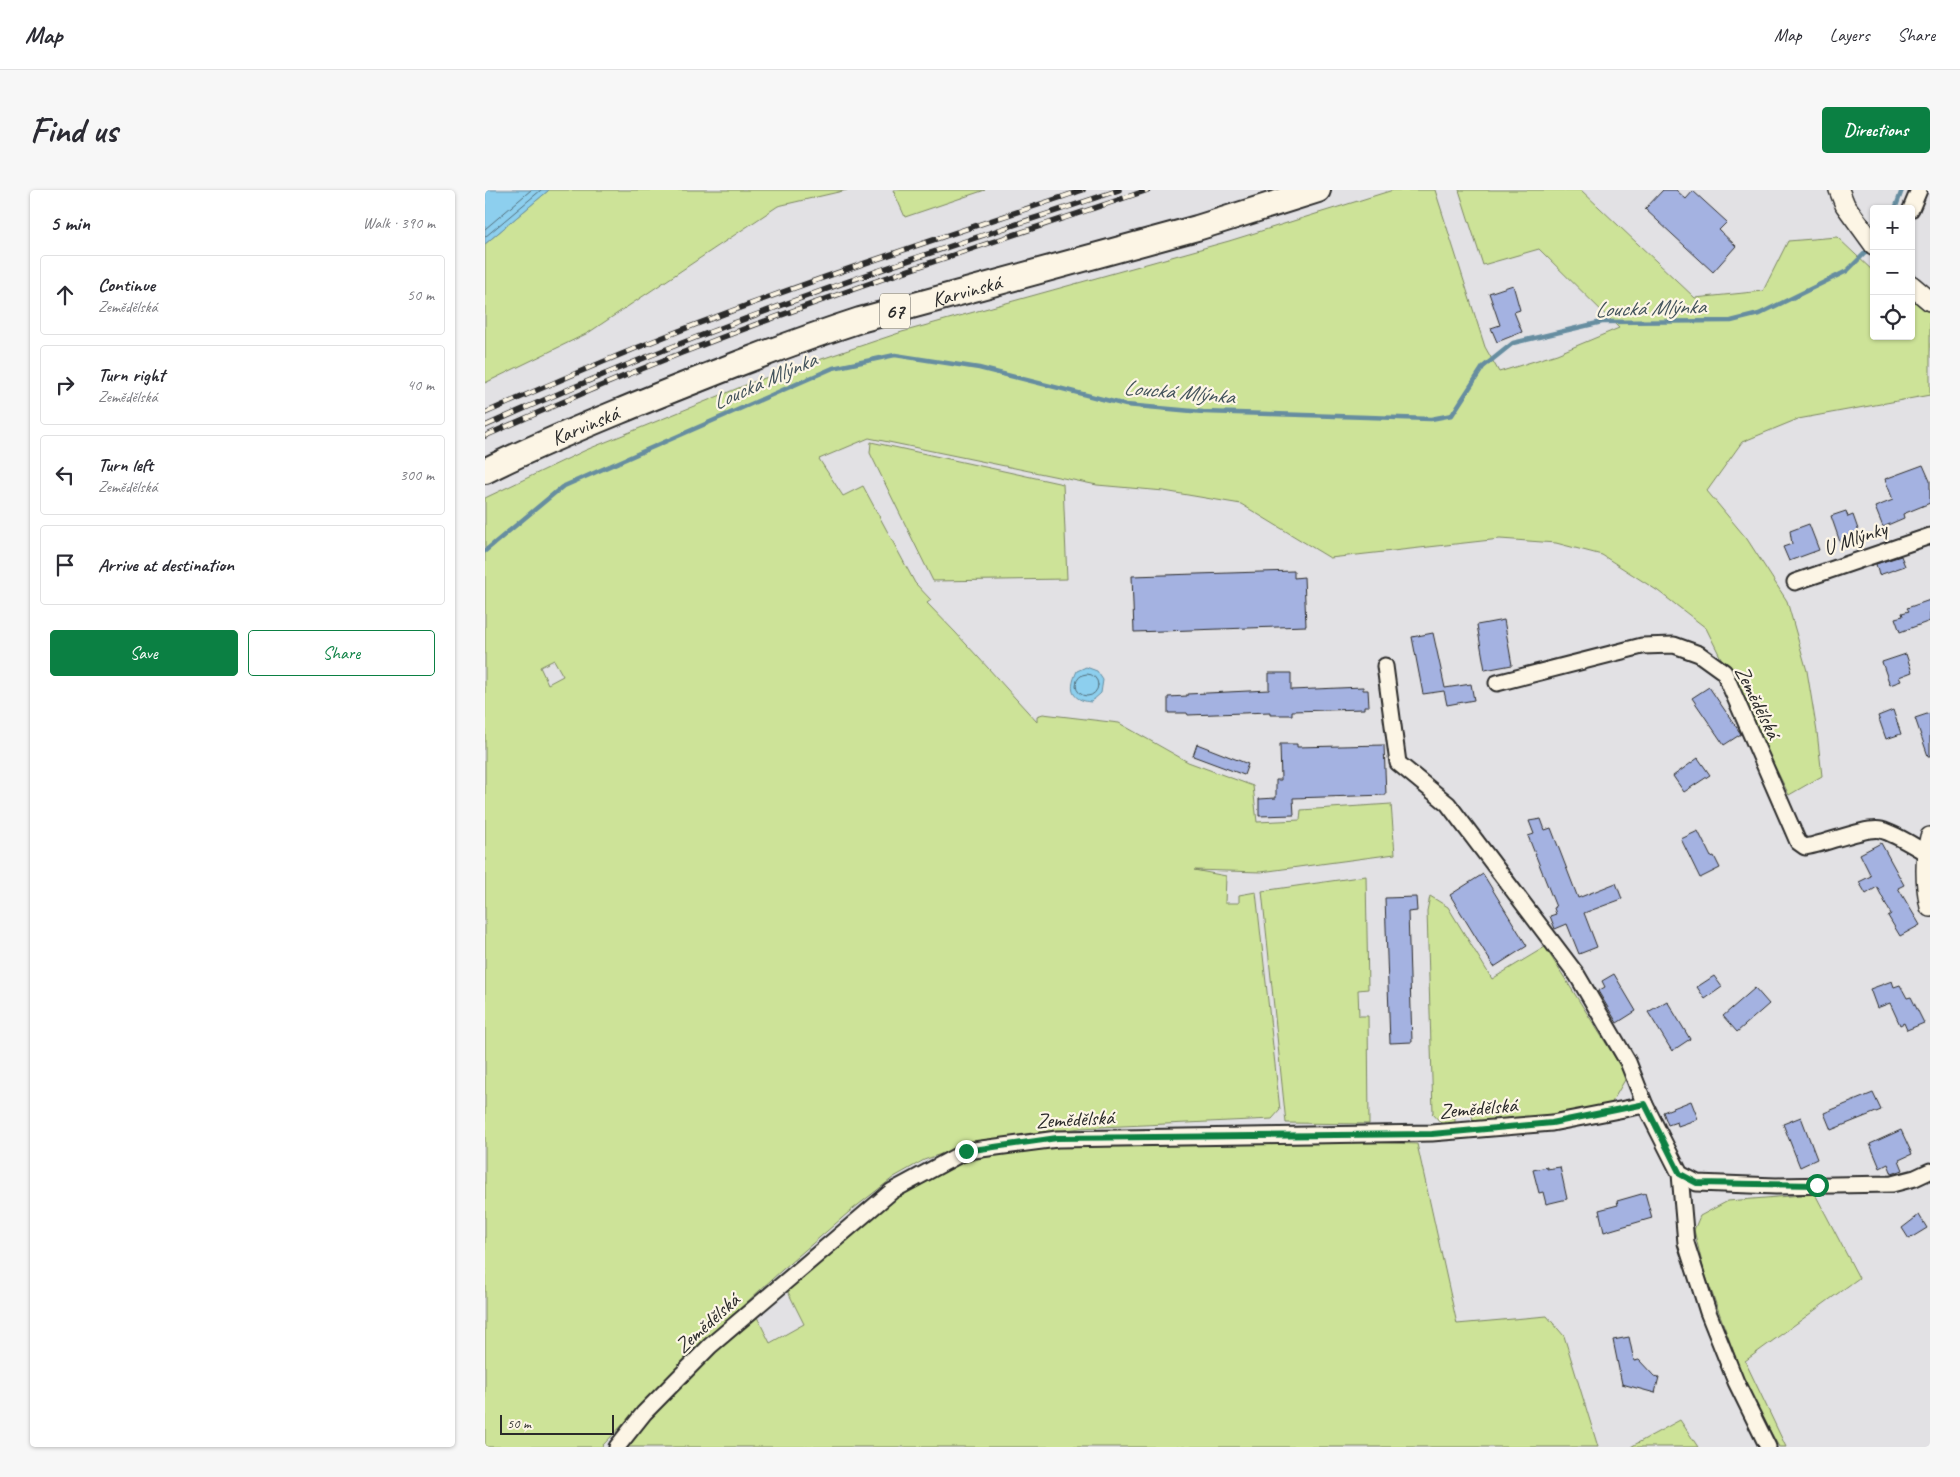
<!DOCTYPE html>
<meta charset="utf-8">
<style>
body{margin:0;font-family:Caveat,sans-serif;background:#f7f7f7;color:#2b2b33}
.controls{position:absolute;right:15px;top:15px;display:grid;overflow:hidden;border-radius:5px;box-shadow:0 1px 4px #0004}
.controls button{width:45px;height:45px;display:grid;place-items:center;padding:0;border:0;border-bottom:1px solid #e1e1e2;background:#fff;color:#2b2b33;font:25px sans-serif}
.scale{position:absolute;left:15px;bottom:12px;width:114px;box-sizing:border-box;padding-left:5px;border:2px solid #2b2b2b;border-top:0;font-size:14px;line-height:18px;white-space:nowrap;color:#2b2b2b;-webkit-text-stroke:4px #fcf5e5;paint-order:stroke}
.stop{position:absolute;width:15px;height:15px;margin:-11px;border:4px solid #0b8043;border-radius:50%;background:#fff}
.stop.end{background:#0b8043;border-color:#fff;box-shadow:0 1px 5px #0008}
.list{margin:0;padding:0;list-style:none}
h2{display:flex;justify-content:space-between;align-items:center;height:65px;margin:0;padding:0 20px;font-size:21px}
h2 small{font-size:16px;font-weight:400;color:#7c7c81}
.list li{display:grid;grid-template-columns:32px 1fr auto;gap:15px;align-items:center;box-sizing:border-box;height:80px;margin:0 10px 10px;padding:0 10px;border:1px solid #e1e1e2;border-radius:5px}
.list b{display:block;font-size:19px;white-space:nowrap}
.list p{margin:0;font-size:16px;white-space:nowrap;color:#7c7c81}
.list em{font-size:16px;font-style:normal;color:#7c7c81}
.actions{display:flex;gap:10px;padding:15px 20px}
.actions a{flex:1;padding:11px 0;border:1px solid #0b8043;border-radius:5px;text-align:center;font-size:18px;color:#0b8043}
.actions .main{background:#0b8043;color:#fff}
.icon{flex:none;width:28px;height:28px;fill:none;stroke:currentColor;stroke-width:2;stroke-linecap:round;stroke-linejoin:round}
.map{position:relative;flex:none;width:1445px;height:1257px;overflow:hidden;border-radius:5px}
header{display:flex;align-items:center;gap:30px;box-sizing:border-box;height:70px;padding:0 25px;background:#fff;border-bottom:1px solid #e1e1e2}
header strong{font-size:24px}
nav{display:flex;gap:28px;margin-inline-start:auto;font-size:18px}
.intro{display:flex;align-items:center;justify-content:space-between;box-sizing:border-box;height:120px;padding:0 30px}
h1{margin:0;font-size:35px}
.button{padding:12px 22px;border-radius:5px;background:#0b8043;color:#fff;font-size:18px;font-weight:700}
main{display:flex;gap:30px;padding:0 30px}
aside{flex:1;background:#fff;border-radius:5px;box-shadow:0 1px 4px #0004}
.map>svg:first-child{display:block}
.green{fill:#cde398;stroke:#7c8762;fill-rule:evenodd}
.water{fill:#8dcfee;stroke:#668da0}
.lines{fill:none;stroke-linecap:round;stroke-linejoin:round}
.shore{stroke:#526d79;stroke-width:1}
.stream{stroke:#668da0;stroke-width:4.5}
.building{fill:#a4b2e1;stroke:#2b2b2b}
.minor-casing{stroke:#2b2b2b;stroke-width:19}
.tertiary-casing{stroke:#2b2b2b;stroke-width:22}
.primary-casing{stroke:#2b2b2b;stroke-width:28}
.minor{stroke:#fcf5e5;stroke-width:15}
.tertiary{stroke:#fcf5e5;stroke-width:19}
.primary{stroke:#fcf5e5;stroke-width:24}
.rail-casing{stroke:#2b2b2b;stroke-width:5.5}
.rail{stroke:#fcf5e5;stroke-width:4;stroke-dasharray:11;stroke-linecap:butt}
.route{stroke:#0b8043;stroke-width:6}
.labels{text-anchor:middle;stroke-width:4.5;stroke-linejoin:round;paint-order:stroke}
.shield{fill:#fcf5e5;stroke:#6a6863;stroke-width:1}
.shield-label{font-size:20px;font-weight:bold;fill:#2b2b2b}
.street-label{font-size:21px;fill:#2b2b2b;stroke:#fcf5e5}
.water-label{font-size:22px;font-style:italic;fill:#44545c;stroke:#fcf5e5}
</style>
<header>
<strong>Map</strong>
<nav><a>Map</a><a>Layers</a><a>Share</a></nav>
</header>
<div class="intro"><h1>Find us</h1><a class="button">Directions</a></div>
<main>
<aside>
<h2>5 min<small>Walk · 390 m</small></h2>
<ul class="list">
<li><svg class="icon" aria-label="ahead" viewBox="0 0 24 24"><path d="M12 20V5M6 11l6-6 6 6"/></svg><div><b>Continue</b><p>Zemědělská</p></div><em>50 m</em></li>
<li><svg class="icon" aria-label="right" viewBox="0 0 24 24"><path d="M7 20v-9h11M14 6l5 5-5 5"/></svg><div><b>Turn right</b><p>Zemědělská</p></div><em>40 m</em></li>
<li><svg class="icon" aria-label="left" viewBox="0 0 24 24"><path d="M17 20v-9H6M10 6l-5 5 5 5"/></svg><div><b>Turn left</b><p>Zemědělská</p></div><em>300 m</em></li>
<li><svg class="icon" aria-label="arrive" viewBox="0 0 24 24"><path d="M6 21V4h12l-3 4 3 4H6"/></svg><div><b>Arrive at destination</b></div></li>
</ul>
<div class="actions"><a class="main">Save</a><a>Share</a></div>
</aside>
<div class="map">
<svg width="1445" height="1257" viewBox="0 0 1445 1257">
<rect width="100%" height="100%" fill="#e2e1e4"/>
<filter id="ink" filterUnits="userSpaceOnUse"><feTurbulence type="fractalNoise" baseFrequency=".02" numOctaves="2"/><feDisplacementMap in="SourceGraphic" scale="10" xChannelSelector="R" yChannelSelector="G"/><feConvolveMatrix kernelMatrix="1 2 1 2 8 2 1 2 1" color-interpolation-filters="sRGB"/></filter>
<g filter="url(#ink)">
<g class="green">
<path d="M64,0H362L293,16L103,143L0,193V54Z"/>
<path d="M408,0H500L420,27Z"/>
<path d="M908,0H950L1000,157L1014,182L1072,164L1134,138L1054,59L998,75L974,0H1096L1210,108L1278,101L1303,51L1352,47L1389,82V146H1426V112L1445,110V205L1313,229L1257,252L1222,301L1262,349L1302,411L1322,481L1332,542L1337,586L1304,605L1221,438L1173,401L1117,365L1071,353L1015,349L845,368L756,314L679,301L612,295L384,248L334,269L358,306L378,296L430,393L446,410L442,413C480,451 515,492 552,532V526L558,524L634,533L703,572L768,596L772,632L815,630L816,620L906,614L910,664L776,682L709,680L741,686L740,713H754V705L771,702L795,920L787,929L595,938L513,950L470,959L439,970L409,987L364,1022L297,1080L217,1153L116,1257H0V308L101,260L268,192L417,142L744,51ZM69,470L78,486L63,494L55,477Z"/>
<path d="M386,252L578,294L582,389L448,391L385,263Z"/>
<path d="M881,686L883,799L873,800L874,826H883L884,934L801,933L777,701Z"/>
<path d="M945,706L963,717L1007,789L1060,757L1136,877L1141,888L1126,914L1025,933L988,935L987,919L970,920V937L958,935L947,923H948L942,721Z"/>
<path d="M750,947L932,954L972,1134L1062,1126L1079,1146L1113,1257H135L269,1121L285,1153L319,1134L299,1094L415,1001L459,978L528,960L614,949Z"/>
<path d="M1330,1004L1374,1088L1260,1171L1301,1257H1294L1267,1208L1253,1174L1219,1081L1209,1040L1215,1026L1243,1011Z"/>
<path d="M1195,1230L1213,1257H1146L1149,1255Z"/>
</g>
<g class="water">
<path d="M0,0H64L0,54Z"/>
<path d="M601,477L612,481L618,490L616,503L606,512C585,510 584,498 592,481Z"/>
</g>
<g class="lines">
<g class="shore">
<path d="M0,39L46,0"/>
<path d="M0,47L56,0"/>
<circle cx="602" cy="495" r="11"/>
</g>
<g class="stream">
<path d="M1410,19L1417,0"/>
<path d="M0,361L77,297L348,178L410,165L494,178L641,215L718,222L946,229L967,225L998,177L1028,153L1117,132L1246,131L1274,124L1362,81L1383,60"/>
</g>
</g>
<g class="building">
<path d="M1178,0H1191L1201,9L1208,1L1242,32L1234,40L1251,56L1228,82L1160,19Z"/>
<path d="M1028,95L1035,120L1029,122L1037,142L1012,152L1006,138L1015,135L1004,103Z"/>
<path d="M1438,275L1445,291V313L1418,324L1419,328L1398,337L1390,317L1408,310L1400,289Z"/>
<path d="M1361,321L1363,327L1368,325L1375,345L1355,352L1346,326Z"/>
<path d="M1324,334L1334,360L1304,371L1298,357L1307,354L1305,341Z"/>
<path d="M1416,366L1420,376L1394,385L1391,374Z"/>
<path d="M809,381V388L819,387L821,436L649,442L647,386Z"/>
<path d="M1445,410V431L1415,442L1410,428L1418,426L1417,423L1424,421L1422,418Z"/>
<path d="M1019,430L1027,475L1000,480L992,435Z"/>
<path d="M948,443L960,498L986,494L989,510L962,515L959,501L938,504L927,447Z"/>
<path d="M1421,464L1427,482L1414,487L1416,491L1405,495L1397,472Z"/>
<path d="M784,483H806V500L878,497V500H883L884,516H879V519L807,521V525H785V522L703,525L702,523H683V507L702,506V504L784,500Z"/>
<path d="M1224,497L1256,544L1239,555L1207,508Z"/>
<path d="M1408,520L1416,544L1401,549L1393,526Z"/>
<path d="M1445,523V566H1443L1430,528Z"/>
<path d="M712,554L763,574L759,585L708,566Z"/>
<path d="M795,554H812V557L899,555L901,605L808,608L809,625L774,626V609L791,608V590H796Z"/>
<path d="M1213,568L1225,585L1199,602L1188,586Z"/>
<path d="M1056,629L1060,640L1066,638L1093,708L1131,693L1137,709L1099,723L1112,757L1094,764L1082,734L1070,739L1065,726L1071,724L1069,718L1071,717L1043,646L1049,644L1044,631Z"/>
<path d="M1213,641L1226,667L1229,666L1235,678L1215,688L1196,649Z"/>
<path d="M1396,653L1419,695L1413,698L1435,735L1415,746L1403,726L1406,724L1392,697L1381,704L1374,692L1386,686L1375,664Z"/>
<path d="M998,684L1042,756L1009,777L965,705Z"/>
<path d="M931,707L932,721L923,722L927,852L905,853L900,708Z"/>
<path d="M1129,784L1151,821L1132,833L1113,801L1120,797L1117,791Z"/>
<path d="M1229,786L1237,797L1220,809L1212,797Z"/>
<path d="M1407,791L1409,797L1415,795L1422,808L1426,807L1439,833L1422,840L1419,833L1415,835L1405,813L1392,818L1385,799Z"/>
<path d="M1270,798L1284,814L1252,842L1238,826Z"/>
<path d="M1182,811L1205,849L1187,861L1163,822Z"/>
<path d="M1388,903L1396,920L1346,940L1339,923Z"/>
<path d="M1206,911L1213,929L1193,936L1192,932L1183,935L1178,922Z"/>
<path d="M1316,927L1332,969L1315,977L1298,934Z"/>
<path d="M1416,940L1427,964L1414,970L1418,980L1407,984L1403,974L1395,978L1385,954Z"/>
<path d="M1062,977V979L1075,977L1082,1009L1061,1014L1058,1002L1054,1003L1048,980Z"/>
<path d="M1160,1003L1167,1028L1119,1042L1114,1020L1133,1015L1132,1011Z"/>
<path d="M1434,1025L1442,1038L1424,1049L1417,1038Z"/>
<path d="M1144,1147L1149,1171L1154,1170L1169,1186L1174,1187L1170,1203L1137,1194L1128,1150Z"/>
</g>
<g class="lines">
<defs>
<g id="minor">
<path d="M1426,19L1434,0"/>
<path d="M1310,392L1445,346"/>
<path d="M900,476L913,573L963,614L1092,785L1143,872L1160,915L1195,984L1212,993L1291,996L1407,994L1430,988L1445,981"/>
<path d="M1012,493L1157,456L1189,455L1214,464L1239,482L1313,652L1320,657C1337,655 1382,636 1396,640C1411,644 1427,655 1441,663"/>
<path d="M1195,984L1201,1053L1223,1122L1251,1192L1283,1257"/>
<path d="M132,1257L159,1223L225,1156L407,1001L481,961L572,949L947,943L1067,933L1160,915"/>
</g>
<g id="tertiary">
<path d="M1354,0L1360,15L1389,55"/>
<path d="M1426,95L1445,111"/>
<path d="M1445,647C1439,671 1440,693 1445,717"/>
</g>
<g id="primary">
<path id="s1" d="M0,281C51,255 104,234 157,212C229,183 301,154 375,130L712,38L833,0"/>
</g>
</defs>
<use href="#minor" class="minor-casing"/>
<use href="#tertiary" class="tertiary-casing"/>
<use href="#primary" class="primary-casing"/>
<use href="#minor" class="minor"/>
<use href="#tertiary" class="tertiary"/>
<use href="#primary" class="primary"/>
<defs>
<g id="rail">
<path d="M0,223C70,192 141,161 212,134C340,85 469,43 598,0"/>
<path d="M0,236C91,195 183,157 276,123C395,78 515,40 634,0"/>
<path d="M0,246C72,214 146,182 220,154C365,97 515,50 663,0"/>
</g>
</defs>
<use href="#rail" class="rail-casing"/>
<use href="#rail" class="rail"/>
</g>
</g>
<g class="lines" filter="url(#ink)">
<path class="route" d="M481,961L572,948L947,944L1067,933L1160,914L1195,984L1212,993L1332,995"/>
</g>
<g class="labels">
<rect class="shield" x="395" y="103.5" width="30" height="35" rx="4"/>
<g class="shield-label">
<text x="410" y="128">67</text>
</g>
<g class="street-label">
<text dy="7" stroke="none"><textPath href="#s1" startOffset="515">Karvinská</textPath></text>
<text dy="7" stroke="none"><textPath href="#s1" startOffset="110">Karvinská</textPath></text>
<text transform="translate(1370 348) rotate(-19)" y="7">U Mlýnky</text>
<text transform="translate(1273 512) rotate(64)" y="7">Zemědělská</text>
<text transform="translate(993 918) rotate(-5)" y="7">Zemědělská</text>
<text transform="translate(590 929) rotate(-3)" y="7">Zemědělská</text>
<text transform="translate(222 1133) rotate(-42)" y="7">Zemědělská</text>
</g>
<g class="water-label">
<text transform="translate(1165 117) rotate(-2)" y="8">Loucká Mlýnka</text>
<text transform="translate(279 190) rotate(-24)" y="8">Loucká Mlýnka</text>
<text transform="translate(694 201) rotate(5)" y="8">Loucká Mlýnka</text>
</g>
</g>
</svg>
<div class="controls">
<button>+</button>
<button>−</button>
<button><svg class="icon" aria-label="locate" viewBox="0 0 24 24"><circle cx="12" cy="12" r="6"/><path d="M12 2v4M12 18v4M2 12h4M18 12h4"/></svg></button>
</div>
<div class="scale">50 m</div>
<div class="stop" style="left:1332px;top:995px"></div>
<div class="stop end" style="left:481px;top:961px"></div>
</div>
</main>
